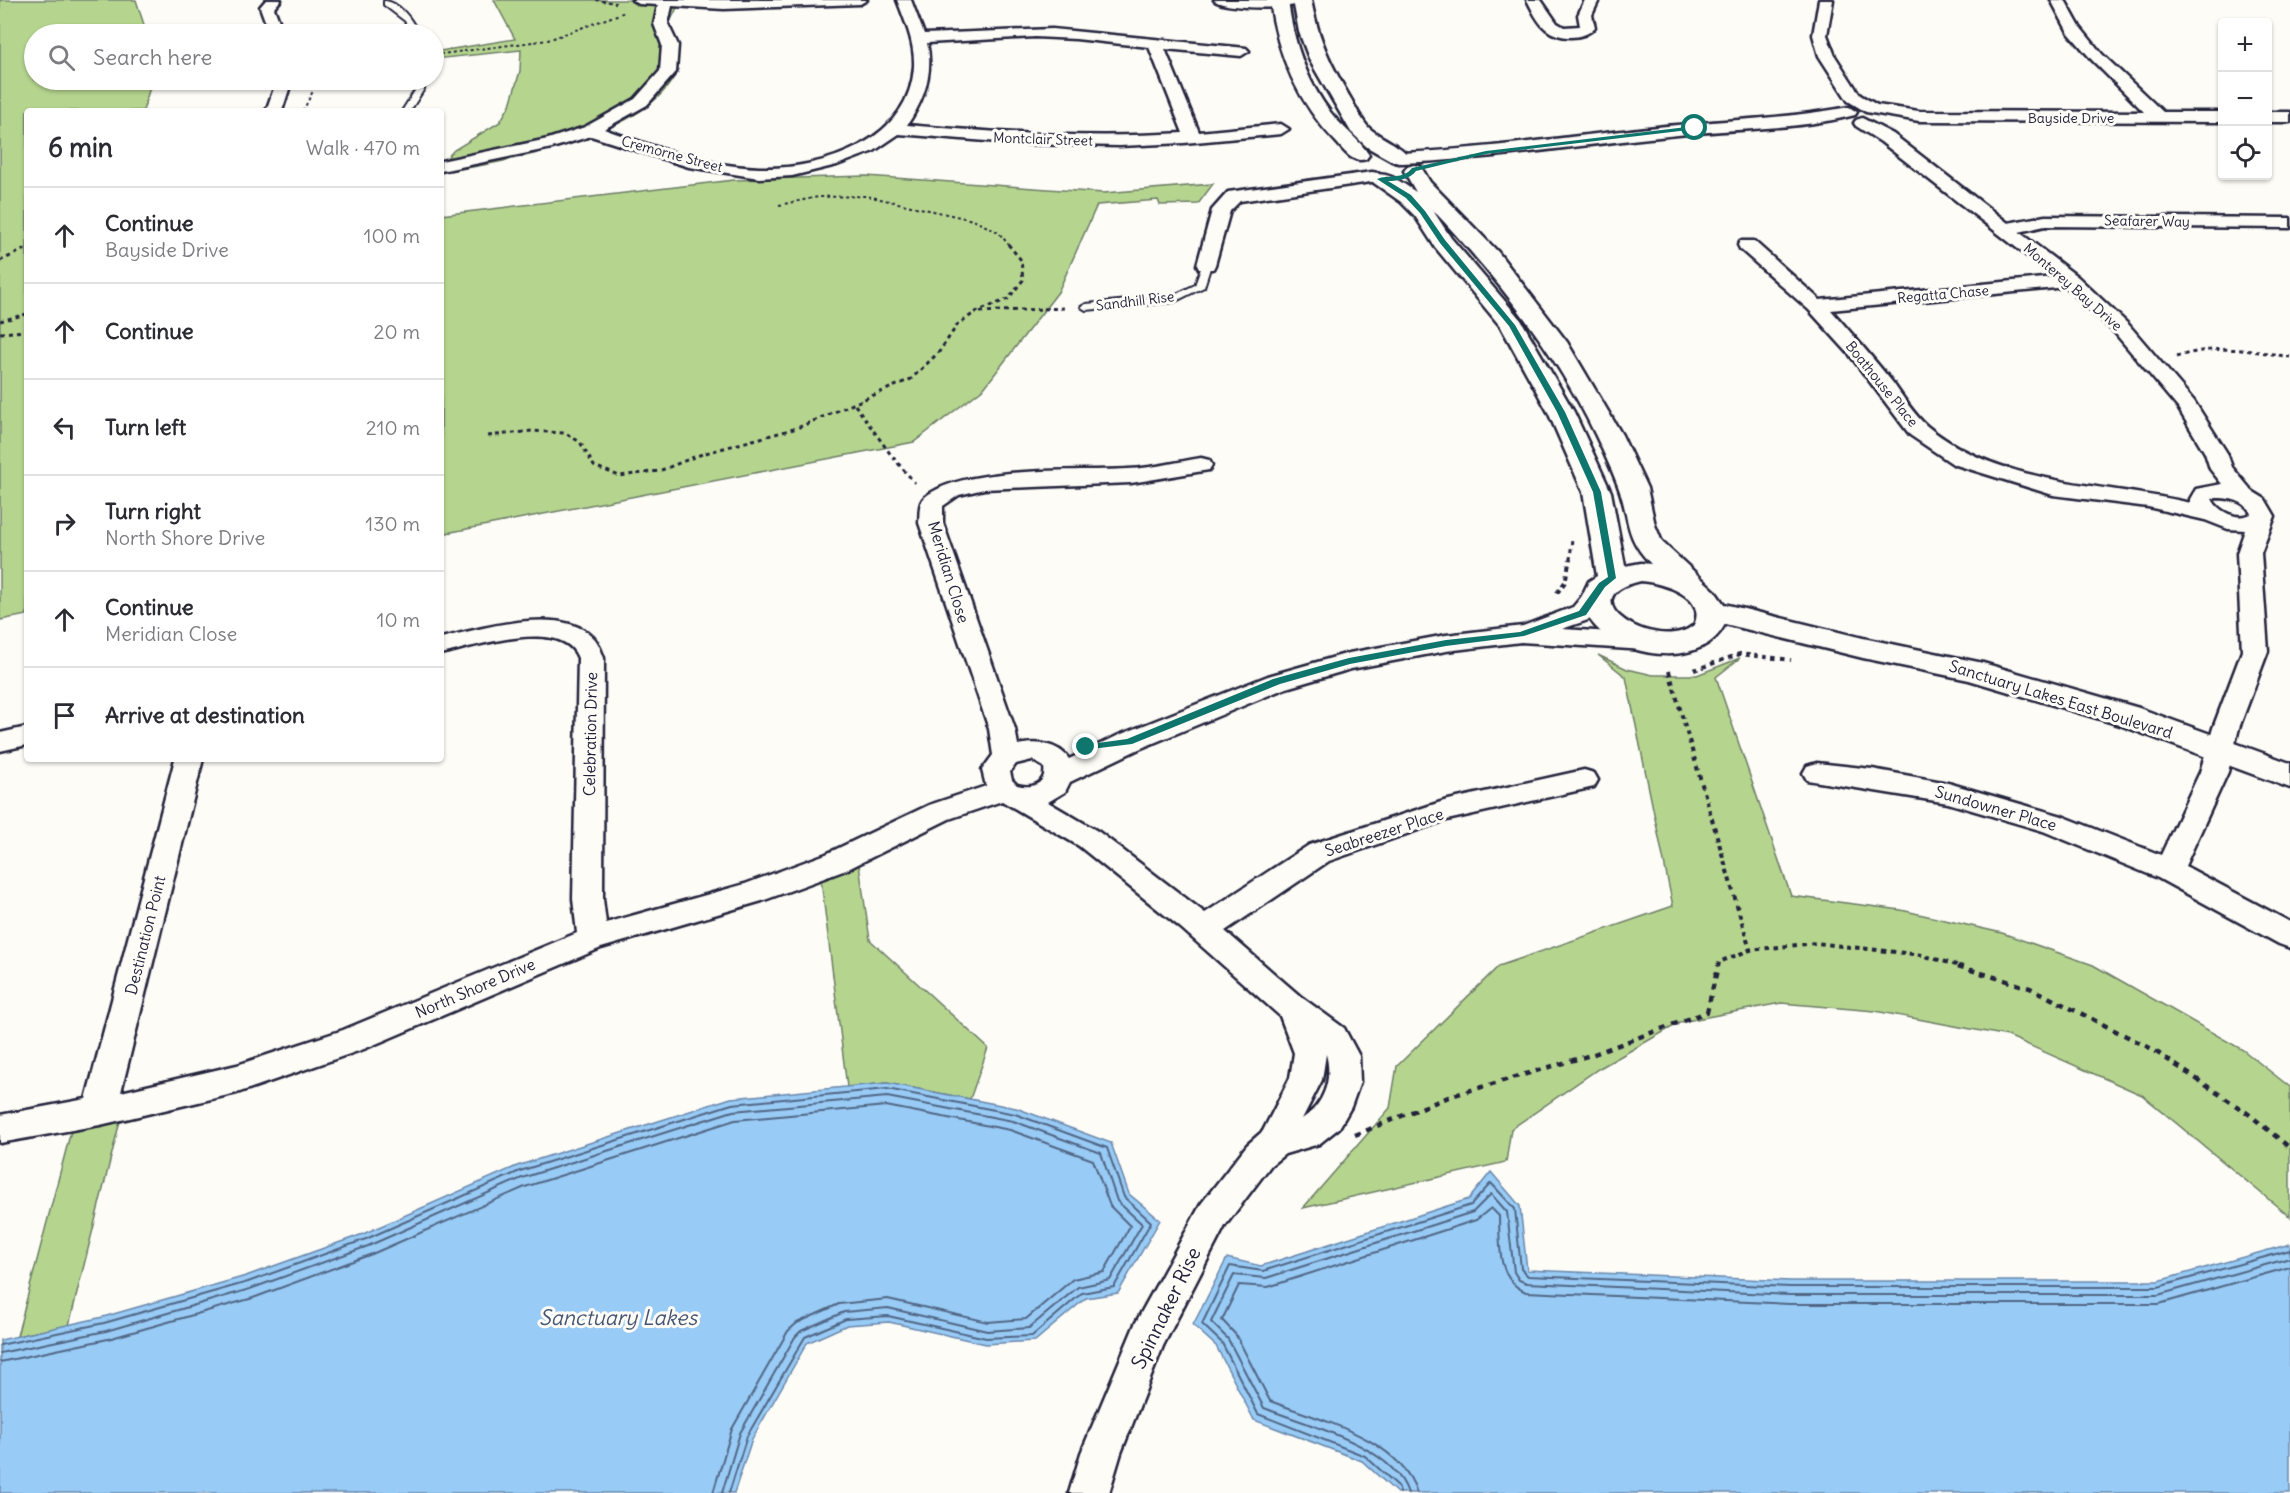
<!DOCTYPE html>
<meta charset="utf-8">
<style>
body{margin:0;font-family:Delius,sans-serif;background:#f7f7f7;color:#2b2b33}
.controls{position:absolute;right:18px;top:18px;display:grid;overflow:hidden;border-radius:6px;box-shadow:0 2px 4px #0004}
.controls button{width:54px;height:54px;display:grid;place-items:center;padding:0;border:0;border-bottom:2px solid #e1e1e2;background:#fff;color:#2b2b33;font:30px sans-serif}
.stop{position:absolute;width:18px;height:18px;margin:-14px;border:4px solid #0f766e;border-radius:50%;background:#fff}
.stop.end{background:#0f766e;border-color:#fff;box-shadow:0 2px 6px #0008}
.list{margin:0;padding:0;list-style:none}
h2{display:flex;justify-content:space-between;align-items:center;height:78px;margin:0;padding:0 24px;font-size:26px}
h2 small{font-size:20px;font-weight:400;color:#7c7c81}
.list li{display:grid;grid-template-columns:39px 1fr auto;gap:18px;align-items:center;box-sizing:border-box;height:96px;padding:0 24px;border-top:2px solid #e1e1e2}
.list b{display:block;font-size:22px;white-space:nowrap}
.list p{margin:0;font-size:20px;white-space:nowrap;color:#7c7c81}
.list em{font-size:20px;font-style:normal;color:#7c7c81}
.icon{flex:none;width:33px;height:33px;fill:none;stroke:currentColor;stroke-width:2;stroke-linecap:round;stroke-linejoin:round}
.map{position:relative;flex:none;width:2290px;height:1493px;overflow:hidden}
.search{position:absolute;background:#fff;box-shadow:0 2px 4px #0004;left:24px;top:24px;width:420px;height:66px;display:flex;align-items:center;gap:15px;box-sizing:border-box;padding:0 21px;border-radius:33px;color:#7c7c81;font-size:22px}
.panel{position:absolute;background:#fff;box-shadow:0 2px 4px #0004;left:24px;top:108px;width:420px;height:654px;border-radius:6px}
.map>svg:first-child{display:block}
.green{fill:#b5d58f;stroke:#6c7c65;stroke-width:1.5}
.water{fill:#98cbf5;stroke:#6987ab;stroke-width:1.5}
.lines{fill:none;stroke-linecap:round;stroke-linejoin:round}
.shore{stroke:#516685;stroke-width:2}
.lane-casing{stroke:#22223b;stroke-width:4}
.street-casing{stroke:#22223b;stroke-width:5}
.secondary-casing{stroke:#22223b;stroke-width:5}
.path-far3{stroke:#22223b;stroke-width:2;stroke-dasharray:3 3;stroke-linecap:butt}
.path-far2{stroke:#22223b;stroke-width:3;stroke-dasharray:4 4;stroke-linecap:butt}
.path-far1{stroke:#22223b;stroke-width:4;stroke-dasharray:4.5 4.5;stroke-linecap:butt}
.path{stroke:#22223b;stroke-width:4.5;stroke-dasharray:6 6;stroke-linecap:butt}
.lane{fill:#fdfcf7;fill-rule:evenodd}
.street{fill:#fdfcf7;fill-rule:evenodd}
.secondary{fill:#fdfcf7;fill-rule:evenodd}
.route{fill:#0f766e}
.labels{text-anchor:middle;stroke-width:6;stroke-linejoin:round;paint-order:stroke}
.far-street-label{font-size:14px;fill:#22223b;stroke:#fdfcf7}
.street-label{font-size:16px;fill:#22223b;stroke:#fdfcf7}
.near-street-label{font-size:20px;fill:#22223b;stroke:#fdfcf7}
.near-water-label{font-size:21px;font-style:italic;fill:#455573;stroke:#fdfcf7}
</style>
<div class="map">
<svg width="2290" height="1493" viewBox="0 0 2290 1493">
<rect width="100%" height="100%" fill="#fdfcf7"/>
<filter id="ink" filterUnits="userSpaceOnUse"><feTurbulence type="fractalNoise" baseFrequency=".0167" numOctaves="2"/><feDisplacementMap in="SourceGraphic" scale="12" xChannelSelector="R" yChannelSelector="G"/><feConvolveMatrix kernelMatrix="1 2 1 2 8 2 1 2 1" color-interpolation-filters="sRGB"/></filter>
<g filter="url(#ink)">
<g class="green">
<path d="M0,0H136L147,34H34V80H152L143,111H27V615L0,620Z"/>
<path d="M494,0H638L679,4L669,24C673,37 682,59 676,73C647,136 504,163 441,172V164L454,150L500,122L510,105L520,71L521,50L434,59V52L515,39Z"/>
<path d="M866,176L1104,193L1213,184L1198,204L1160,205L1158,200L1097,205L1058,292L984,388L914,442L441,534V215L734,180Z"/>
<path d="M1598,655L1627,669L1653,675H1697L1740,658L1716,677L1791,896L1901,910L2002,933L2093,965L2243,1050L2290,1087V1217L2142,1095L2008,1036L1875,1011L1781,1003L1681,1022L1598,1069L1511,1129L1506,1162L1303,1208L1390,1108L1397,1066L1499,966L1673,906L1626,677Z"/>
<path d="M859,865L870,940L988,1048L970,1099L887,1083L847,1087L821,880Z"/>
<path d="M120,1121L69,1325L17,1336L71,1131Z"/>
</g>
<g class="water">
<path d="M887,1083L1016,1108L1111,1143L1129,1194L1160,1220L1118,1293L1086,1298L1035,1341L986,1344L889,1322L847,1325L807,1343L752,1439L734,1493H0V1340L103,1317L246,1276L363,1234L517,1166L731,1098Z"/>
<path d="M1491,1172L1520,1206L1527,1270L1791,1281H2158L2290,1244V1493H1397L1362,1461L1254,1420L1216,1346L1193,1325L1227,1258L1261,1266L1469,1199Z"/>
</g>
<g class="lines">
<g class="shore">
<path d="M0,1345L104,1323L248,1282L366,1239L520,1171L732,1104L887,1089L1015,1114L1107,1148L1124,1197L1151,1222L1114,1287L1082,1293L1032,1336L986,1338L888,1316L846,1319L805,1337L747,1436L729,1493"/>
<path d="M0,1353L106,1331L250,1289L368,1246L522,1178L733,1111L887,1097L1013,1121L1101,1153L1117,1201L1142,1224L1110,1280L1078,1287L1029,1328L987,1331L888,1308L844,1312L801,1331L795,1337L740,1433L722,1493"/>
<path d="M0,1362L108,1339L253,1298L372,1254L525,1187L735,1120L886,1106L1010,1130L1093,1160L1110,1206L1130,1226L1104,1272L1073,1279L1026,1319L988,1322L888,1299L839,1304L797,1323L788,1331L732,1429L713,1493"/>
<path d="M1400,1493L1398,1486L1365,1456L1258,1414L1222,1343L1202,1324L1230,1266L1263,1271L1471,1205L1491,1183L1515,1209L1521,1269L1528,1276L1790,1287H2158L2290,1250"/>
<path d="M1408,1493C1392,1445 1307,1425 1264,1408L1228,1339L1211,1322L1234,1275L1266,1278L1473,1212L1491,1194L1507,1212L1514,1272L1519,1280L1527,1283L1790,1295H2158L2290,1258"/>
<path d="M1417,1493C1400,1438 1319,1420 1270,1401L1236,1335L1222,1320L1239,1285L1268,1287L1476,1220L1491,1208L1499,1216C1500,1243 1496,1280 1526,1292L1790,1304H2159L2290,1267"/>
</g>
<defs>
<g id="lane">
<path d="M384,1C399,1 414,22 418,34H412L405,21L384,5Z"/>
<path d="M417,80H425L424,89L410,111H402L416,89Z"/>
<path d="M1203,263L1211,265L1204,287L1174,302L1086,310L1081,307L1086,304L1172,296L1195,285Z"/>
</g>
<g id="street">
<path d="M266,0H281L274,8L284,34H270L260,7Z"/>
<path d="M632,0H867L860,4L724,9L672,6L668,24L678,45L676,72L647,105L604,129C654,147 706,166 759,168C823,170 910,141 914,66C915,43 905,21 897,0H911L924,34L1052,29L1246,48L1249,51L1241,56L1165,49L1199,132L1281,124L1289,129L1281,134L1184,143L1120,146L1024,144L899,134L874,151L837,165L792,176L759,178L689,167L591,136L552,148L441,171V161L548,139L585,127L635,99L660,71L662,45L654,24L658,5L639,4ZM1035,37L1076,39L1149,47L1183,133C1090,139 999,133 907,125C924,100 934,73 927,43Z"/>
<path d="M1214,0H1309C1300,10 1223,10 1214,0Z"/>
<path d="M1527,0H1541L1557,23L1564,27L1580,26L1578,15L1585,0H1599L1592,15L1595,27C1585,40 1559,40 1546,29C1537,22 1532,9 1527,0Z"/>
<path d="M1819,0H1833L1827,35L1835,56L1860,95L1877,105L1919,111L2144,112L2092,60L2068,32L2051,0H2065L2080,27L2102,54L2163,112H2222V122L1919,121L1866,112L1848,101L1819,56L1813,35Z"/>
<path d="M277,80H292L282,111H266Z"/>
<path d="M1849,107L1857,112L1855,115C1797,130 1737,128 1678,135C1586,144 1495,159 1402,163L1396,162L1394,158L1396,154L1402,153C1488,149 1572,136 1657,127C1721,120 1786,119 1849,107Z"/>
<rect x="2268" y="112" width="22" height="10"/>
<path d="M1862,118L1893,134L2008,223L2045,216L2290,218V228L2045,226L2019,232L2078,277L2129,325L2194,401L2227,453L2232,467L2252,491L2265,499L2275,516L2261,553L2268,651L2239,728L2228,772L2185,866L2290,922V948L2279,944L2158,878L2043,831L1948,803L1807,780L1803,773L1807,766L1817,763L1872,769L1948,783L2062,816L2161,855L2200,772L2213,728L2242,651L2237,553L2245,530L2228,529L2205,520L2148,507L2053,495L1953,464L1910,435L1849,354L1809,310L1740,249L1738,245L1740,241H1754L1820,300L2054,277L1881,142L1856,126L1854,123L1856,120ZM2066,287L2115,333L2178,408L2205,453L2210,469L2222,484L2196,489L2190,499L2191,503C2104,483 1999,486 1927,426C1914,415 1903,397 1893,383C1873,358 1852,334 1831,310ZM2216,498C2229,498 2246,500 2251,514C2238,521 2218,512 2212,499Z"/>
<path d="M1372,172L1378,173L1381,177L1378,181L1240,201L1230,211L1215,265L1213,269H1199L1197,265L1212,210L1228,192Z"/>
<path d="M1201,458L1209,460L1212,465L1209,470L1131,483L984,489L959,495L943,506V523L1015,729L1018,745C1036,741 1058,743 1069,759L1119,735L1268,676L1349,653L1446,635L1523,626L1573,607L1588,589L1597,586L1606,589L1609,594L1591,619L1562,629L1645,634L1654,636L1658,642L1654,648L1645,650L1521,642L1446,651L1351,669L1286,688L1139,749L1070,782L1065,792L1048,802L1099,832L1205,913L1309,845L1444,801L1584,770L1594,773L1598,780L1594,787L1447,820L1329,861L1225,931L1300,996L1344,1028L1359,1056L1360,1082L1351,1107L1339,1128L1319,1144L1285,1154L1271,1165L1225,1226L1163,1346L1121,1453L1109,1493H1069L1081,1453L1135,1324L1201,1204L1247,1145L1263,1131L1290,1078L1294,1053L1280,1016L1181,928L1079,846L1002,801L949,819L846,870L762,901L601,948L364,1049L237,1093L100,1125L0,1143V1115L86,1099L175,759H203L121,1092L237,1065L343,1030L577,933L573,899L578,658C563,616 473,647 441,654V638C480,629 561,604 593,637C599,643 601,651 604,658L603,899L606,923L745,884L826,854L929,805L986,786L982,770L993,755L989,729L919,523C920,514 918,503 925,497C963,465 1077,472 1128,469C1152,468 1177,462 1201,458ZM1032,760L1044,767C1047,784 1032,789 1017,785L1012,780L1010,772L1016,764ZM1326,1054C1333,1079 1324,1105 1302,1119L1322,1080Z"/>
<path d="M27,727V745L0,751V733Z"/>
</g>
<g id="secondary">
<path d="M1270,0H1288C1293,41 1306,80 1331,113C1343,128 1359,139 1369,155L1366,159C1352,163 1346,153 1337,143C1298,103 1277,55 1270,0Z"/>
<path d="M1293,0H1311C1319,41 1330,63 1351,99C1356,108 1361,119 1368,127C1380,138 1401,145 1409,157L1406,161L1399,163L1392,161L1367,147L1351,132L1310,61L1299,32Z"/>
<path d="M1414,165L1421,167L1430,182L1498,252L1567,342L1622,435L1647,488L1655,525L1662,542L1714,590L1724,604L1863,638L1983,663L2139,708L2290,763V788L2117,724L1969,680L1863,658L1725,624C1704,667 1632,659 1600,631C1590,622 1585,612 1580,600L1589,581L1597,576L1583,492L1548,412L1501,327L1435,247L1415,216L1401,202L1374,183L1370,179L1374,175C1389,171 1403,184 1416,192L1404,171L1407,167ZM1432,209C1497,278 1555,350 1596,436C1604,453 1612,470 1618,486C1631,520 1623,535 1651,564L1641,563L1625,566L1611,492L1574,412L1521,320L1451,238ZM1641,581C1661,583 1708,595 1694,625C1658,655 1564,598 1641,581Z"/>
</g>
</defs>
<use href="#lane" class="lane-casing"/>
<use href="#street" class="street-casing"/>
<use href="#secondary" class="secondary-casing"/>
<g class="path-far3">
<path d="M596,0L616,3"/>
<path d="M434,55L548,40L625,12"/>
<path d="M303,111L312,93L311,84L306,81"/>
<path d="M779,205L818,197L867,196L973,220L998,232L1009,245"/>
</g>
<g class="path-far2">
<path d="M0,261L27,248"/>
<path d="M980,312L1065,308"/>
<path d="M0,321L27,314"/>
<path d="M0,333L27,331"/>
<path d="M2176,357C2215,344 2251,350 2290,357"/>
<path d="M855,405L891,455L915,483"/>
<path d="M488,436L532,431L565,433L580,442L594,466L619,476L659,471L702,454L797,428L911,379L939,352L958,324L976,312L1008,299L1023,280L1021,260L1007,243"/>
<path d="M1570,560L1572,538"/>
</g>
<g class="path-far1">
<path d="M1557,593L1565,582L1570,559"/>
<path d="M1694,670L1740,654L1791,660"/>
<path d="M1669,671L1750,950"/>
<path d="M1718,967L1719,962L1750,950L1816,943L1922,955L1963,967"/>
</g>
<g class="path">
<path d="M1958,966L2030,988L2152,1049L2250,1115L2290,1148"/>
<path d="M1355,1135L1451,1096L1594,1054L1707,1012L1718,966"/>
</g>
<use href="#lane" class="lane"/>
<use href="#street" class="street"/>
<use href="#secondary" class="secondary"/>
</g>
</g>
<path class="route" d="M1695,126L1697,129L1486,154L1416,171C1410,179 1398,181 1388,181L1411,195L1425,211L1445,240L1515,325L1565,412L1601,492L1616,578L1605,587L1586,615L1524,636L1446,646L1350,664L1280,684L1132,744L1083,750V745L1127,739L1273,679L1349,658L1446,640L1520,632L1579,611L1599,583L1608,577L1593,492L1557,412L1509,326L1440,243L1420,213L1406,198L1377,179C1389,174 1403,180 1412,168L1486,151Z"/>
<g class="labels">
<g class="far-street-label">
<text x="2071" y="123">Bayside Drive</text>
<text transform="translate(1043 139) rotate(2)" y="5">Montclair Street</text>
<text transform="translate(672 154) rotate(15)" y="5">Cremorne Street</text>
<text transform="translate(2147 221) rotate(1)" y="5">Seafarer Way</text>
<text transform="translate(2073 287) rotate(41)" y="5">Monterey Bay Drive</text>
<text transform="translate(1943 294) rotate(-5)" y="5">Regatta Chase</text>
<text transform="translate(1135 301) rotate(-7)" y="5">Sandhill Rise</text>
<text transform="translate(1882 384) rotate(51)" y="5">Boathouse Place</text>
</g>
<g class="street-label">
<text transform="translate(949 572) rotate(73)" y="6">Meridian Close</text>
<text transform="translate(2061 699) rotate(17)" y="6">Sanctuary Lakes East Boulevard</text>
<text transform="translate(590 734) rotate(-89)" y="6">Celebration Drive</text>
<text transform="translate(1996 808) rotate(16)" y="6">Sundowner Place</text>
<text transform="translate(1384 832) rotate(-18)" y="6">Seabreezer Place</text>
<text transform="translate(145 935) rotate(-76)" y="6">Destination Point</text>
<text transform="translate(475 988) rotate(-23)" y="6">North Shore Drive</text>
</g>
<g class="near-street-label">
<text transform="translate(1166 1308) rotate(-64)" y="7">Spinnaker Rise</text>
</g>
<g class="near-water-label">
<text x="618" y="1325">Sanctuary Lakes</text>
</g>
</g>
</svg>
<div class="controls">
<button>+</button>
<button>−</button>
<button><svg class="icon" aria-label="locate" viewBox="0 0 24 24"><circle cx="12" cy="12" r="6"/><path d="M12 2v4M12 18v4M2 12h4M18 12h4"/></svg></button>
</div>
<div class="stop" style="left:1695px;top:128px"></div>
<div class="stop end" style="left:1086px;top:747px"></div>
<div class="search"><svg class="icon" aria-label="search" viewBox="0 0 24 24"><circle cx="10" cy="10" r="6"/><path d="M15 15l6 6"/></svg>Search here</div>
<section class="panel">
<h2>6 min<small>Walk · 470 m</small></h2>
<ul class="list">
<li><svg class="icon" aria-label="ahead" viewBox="0 0 24 24"><path d="M12 20V5M6 11l6-6 6 6"/></svg><div><b>Continue</b><p>Bayside Drive</p></div><em>100 m</em></li>
<li><svg class="icon" aria-label="ahead" viewBox="0 0 24 24"><path d="M12 20V5M6 11l6-6 6 6"/></svg><div><b>Continue</b></div><em>20 m</em></li>
<li><svg class="icon" aria-label="left" viewBox="0 0 24 24"><path d="M17 20v-9H6M10 6l-5 5 5 5"/></svg><div><b>Turn left</b></div><em>210 m</em></li>
<li><svg class="icon" aria-label="right" viewBox="0 0 24 24"><path d="M7 20v-9h11M14 6l5 5-5 5"/></svg><div><b>Turn right</b><p>North Shore Drive</p></div><em>130 m</em></li>
<li><svg class="icon" aria-label="ahead" viewBox="0 0 24 24"><path d="M12 20V5M6 11l6-6 6 6"/></svg><div><b>Continue</b><p>Meridian Close</p></div><em>10 m</em></li>
<li><svg class="icon" aria-label="arrive" viewBox="0 0 24 24"><path d="M6 21V4h12l-3 4 3 4H6"/></svg><div><b>Arrive at destination</b></div></li>
</ul>
</section>
</div>
